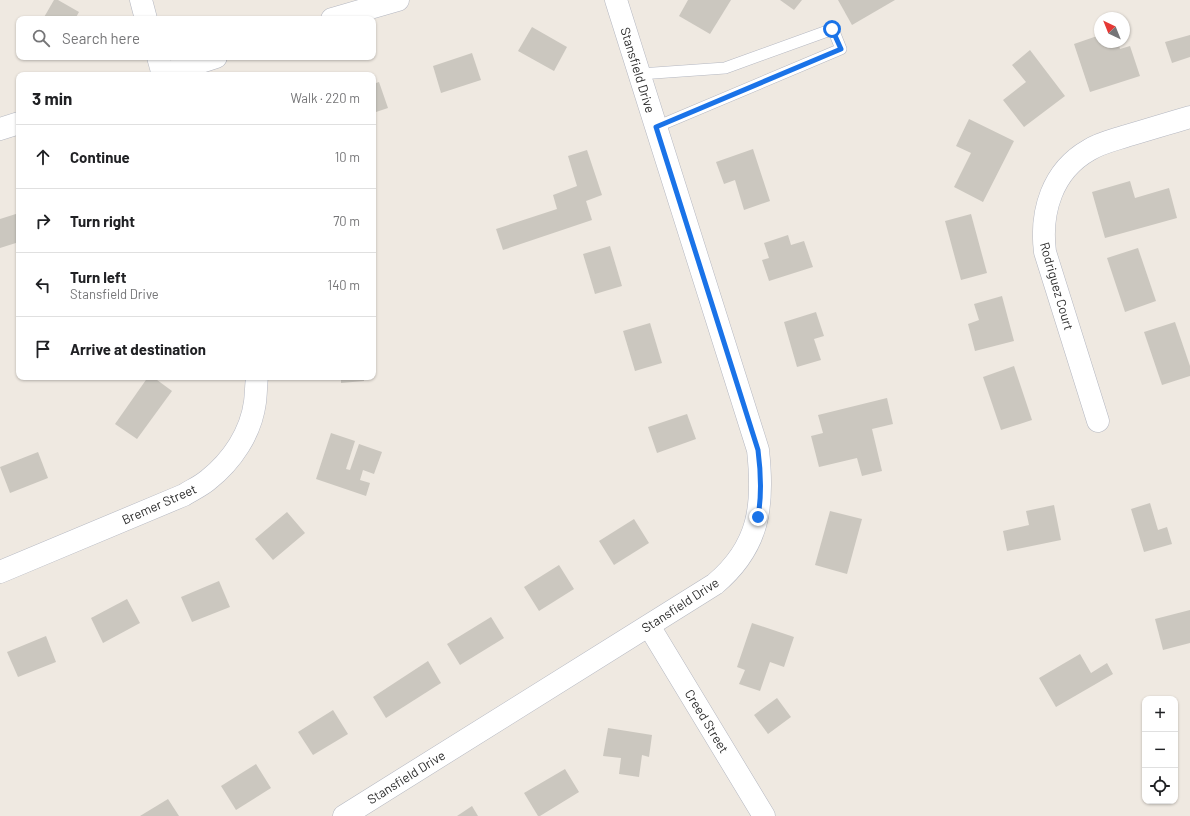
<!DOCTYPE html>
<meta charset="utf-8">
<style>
body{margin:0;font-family:Barlow,sans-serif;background:#f2f2f2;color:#202124}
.controls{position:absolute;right:12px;bottom:12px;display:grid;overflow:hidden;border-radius:8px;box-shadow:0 1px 3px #0004}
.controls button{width:36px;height:36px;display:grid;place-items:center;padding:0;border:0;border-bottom:1px solid #e0e0e0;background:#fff;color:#202124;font:20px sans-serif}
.compass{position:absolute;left:1094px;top:12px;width:36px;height:36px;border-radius:50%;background:#fff;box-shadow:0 1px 3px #0004;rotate:317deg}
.stop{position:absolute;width:12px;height:12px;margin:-9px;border:3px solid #1a73e8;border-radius:50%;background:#fff}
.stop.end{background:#1a73e8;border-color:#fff;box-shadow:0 1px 4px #0008}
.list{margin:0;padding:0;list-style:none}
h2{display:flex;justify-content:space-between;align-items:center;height:52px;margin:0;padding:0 16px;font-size:17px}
h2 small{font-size:13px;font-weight:400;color:#757577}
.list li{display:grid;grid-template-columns:26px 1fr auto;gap:12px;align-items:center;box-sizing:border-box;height:64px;padding:0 16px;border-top:1px solid #e0e0e0}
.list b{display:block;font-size:15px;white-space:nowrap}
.list p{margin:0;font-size:13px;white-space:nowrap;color:#757577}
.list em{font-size:13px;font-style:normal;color:#757577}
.icon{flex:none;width:22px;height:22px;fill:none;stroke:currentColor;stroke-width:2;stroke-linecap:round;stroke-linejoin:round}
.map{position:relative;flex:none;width:1190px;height:816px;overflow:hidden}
.search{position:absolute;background:#fff;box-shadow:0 1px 3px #0004;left:16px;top:16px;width:360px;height:44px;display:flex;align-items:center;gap:10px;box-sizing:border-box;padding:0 14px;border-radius:8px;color:#757577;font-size:15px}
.panel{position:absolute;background:#fff;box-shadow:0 1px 3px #0004;left:16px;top:72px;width:360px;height:308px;border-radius:8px}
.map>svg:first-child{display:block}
.building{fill:#cbc7bf}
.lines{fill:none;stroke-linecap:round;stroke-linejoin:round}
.lane-casing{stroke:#b4b7c1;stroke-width:12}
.street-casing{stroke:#b4b7c1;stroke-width:23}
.secondary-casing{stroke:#b4b7c1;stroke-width:23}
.lane{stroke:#fff;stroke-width:11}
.street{stroke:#fff;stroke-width:22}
.secondary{stroke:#fff;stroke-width:22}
.route{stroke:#1a73e8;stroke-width:5}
.labels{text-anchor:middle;stroke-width:3;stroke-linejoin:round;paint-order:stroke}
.street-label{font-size:13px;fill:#2e2e2e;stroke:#fff}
</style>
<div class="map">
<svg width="1190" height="816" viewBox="0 0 1190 816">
<rect width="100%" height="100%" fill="#efe9e1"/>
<g class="building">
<path d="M54,0H58L79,12L75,19H43Z"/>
<path d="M688,0H731L710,34L679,16Z"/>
<path d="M780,0H802L794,10Z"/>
<path d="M838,0H895L852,25Z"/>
<path d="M532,27L567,47L554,71L518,51Z"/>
<path d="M1100,35V42H1118L1120,49L1130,46L1140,76L1090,92L1074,44Z"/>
<path d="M1190,35V57L1172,63L1165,42Z"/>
<path d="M1030,50L1065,96L1024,127L1003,100L1026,82L1012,65Z"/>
<path d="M472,53L481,80L441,93L433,66Z"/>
<path d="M379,82L388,108L373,113V84Z"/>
<path d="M969,119L1014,141L983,202L954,187L971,153L956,146Z"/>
<path d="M753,149L770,201L744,210L735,180L724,184L716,162Z"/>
<path d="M587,150L602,195L586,201L592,220L503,250L496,229L557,209L553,195L577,186L568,156Z"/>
<path d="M1130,181L1135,198L1169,188L1177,218L1105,238L1092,192Z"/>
<path d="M19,213V242L0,248V219Z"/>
<path d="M971,214L987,273L961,280L945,221Z"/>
<path d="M788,235L791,245L804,241L813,267L769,281L762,260L769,258L764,243Z"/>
<path d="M610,246L622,286L595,294L583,254Z"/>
<path d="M1138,248L1156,301L1125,312L1107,258Z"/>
<path d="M1002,296L1014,341L975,351L968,324L979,320L974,304Z"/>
<path d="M816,312L824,336L814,339L821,360L797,367L784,322Z"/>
<path d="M1175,322L1190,366V376L1162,385L1144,332Z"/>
<path d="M650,323L662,363L635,371L623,331Z"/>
<path d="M1014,366L1032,420L1001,430L983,377Z"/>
<path d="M148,377H153L172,391L137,439L115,424Z"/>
<path d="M341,377H364V381L341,383Z"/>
<path d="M887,398L893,424L872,429L882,471L862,476L857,458L819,467L811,436L823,433L818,415Z"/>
<path d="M687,414L696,439L657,453L648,427Z"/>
<path d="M331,433L355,441L346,469L350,470L359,444L382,452L374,474L363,470L360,480L370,483L366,496L316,479Z"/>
<path d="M38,452L48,478L10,493L0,467Z"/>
<path d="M1150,503L1158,530L1167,527L1172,544L1144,552L1131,509Z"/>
<path d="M1054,505L1061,540L1007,551L1003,531L1029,525L1026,511Z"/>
<path d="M830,511L862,519L847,574L815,565Z"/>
<path d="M287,512L305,533L273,560L255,539Z"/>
<path d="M634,519L649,543L614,565L599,541Z"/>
<path d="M559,565L574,589L539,611L524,587Z"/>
<path d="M219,581L230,607L192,622L181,597Z"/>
<path d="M127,599L140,623L103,643L91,618Z"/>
<path d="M1190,610V643L1163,650L1155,619Z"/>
<path d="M491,617L504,638L460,665L447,644Z"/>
<path d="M752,623L794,637L784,667L770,662L760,691L739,684L745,670L737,667Z"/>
<path d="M46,636L56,662L18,677L7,652Z"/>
<path d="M1080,654L1091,673L1107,663L1113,674L1056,707L1039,678Z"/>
<path d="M428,661L441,683L386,718L373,697Z"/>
<path d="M777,698L791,717L768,734L754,715Z"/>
<path d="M333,710L348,734L313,755L298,732Z"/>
<path d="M608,728L652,735L649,757L642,755L639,777L619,774L621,758L603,756Z"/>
<path d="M256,764L271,788L236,810L221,786Z"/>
<path d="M565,769L579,792L540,816H538L524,793Z"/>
<path d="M168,799L179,816H140Z"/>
<path d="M472,806L478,816H457Z"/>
</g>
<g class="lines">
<defs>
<path id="lane" d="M640,74L725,68L833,29L841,49L656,127"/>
<g id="street">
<path d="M141,0L146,19"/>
<path d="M158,57L163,75"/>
<path d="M1098,421L1045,252C1040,212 1052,171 1089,150C1100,143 1114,140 1126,136C1147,130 1169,123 1190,117"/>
<path d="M0,572L184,495C192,490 201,486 208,480C232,461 251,433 255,402C256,394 256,385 257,377"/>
<path d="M649,626L764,816"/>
<path d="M344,816L715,584C760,546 764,505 758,450L616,0"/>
</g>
<g id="secondary">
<path d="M332,19L398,0"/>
<path d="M161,75L216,57"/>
<path d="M0,129L19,123"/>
</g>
</defs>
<use href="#lane" class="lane-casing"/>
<use href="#street" class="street-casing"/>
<use href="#secondary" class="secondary-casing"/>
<use href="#lane" class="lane"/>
<use href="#street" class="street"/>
<use href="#secondary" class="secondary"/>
</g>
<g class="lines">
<path class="route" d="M758,517C762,494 761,473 758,450L656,127L841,49L832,29"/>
</g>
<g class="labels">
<g class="street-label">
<text transform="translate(638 70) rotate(73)" y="5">Stansfield Drive</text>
<text transform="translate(1057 286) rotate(74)" y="5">Rodriguez Court</text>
<text transform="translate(159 504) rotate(-24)" y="5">Bremer Street</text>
<text transform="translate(680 605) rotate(-33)" y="5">Stansfield Drive</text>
<text transform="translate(707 721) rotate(59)" y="5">Creed Street</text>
<text transform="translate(406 777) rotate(-32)" y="5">Stansfield Drive</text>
</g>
</g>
</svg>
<div class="controls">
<button>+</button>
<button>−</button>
<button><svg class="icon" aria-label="locate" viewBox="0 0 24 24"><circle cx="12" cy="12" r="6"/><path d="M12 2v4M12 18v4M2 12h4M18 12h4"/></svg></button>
</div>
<svg class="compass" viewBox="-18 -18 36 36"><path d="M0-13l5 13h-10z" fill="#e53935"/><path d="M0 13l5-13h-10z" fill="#757577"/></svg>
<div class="stop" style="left:832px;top:29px"></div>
<div class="stop end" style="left:758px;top:517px"></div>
<div class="search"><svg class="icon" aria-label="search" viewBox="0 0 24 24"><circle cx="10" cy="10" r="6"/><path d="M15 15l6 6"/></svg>Search here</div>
<section class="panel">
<h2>3 min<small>Walk · 220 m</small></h2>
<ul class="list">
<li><svg class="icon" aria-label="ahead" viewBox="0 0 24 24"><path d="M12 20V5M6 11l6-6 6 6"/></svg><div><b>Continue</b></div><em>10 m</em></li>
<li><svg class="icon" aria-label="right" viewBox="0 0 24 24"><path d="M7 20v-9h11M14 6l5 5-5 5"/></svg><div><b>Turn right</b></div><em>70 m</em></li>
<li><svg class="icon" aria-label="left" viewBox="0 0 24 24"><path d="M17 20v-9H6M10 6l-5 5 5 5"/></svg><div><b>Turn left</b><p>Stansfield Drive</p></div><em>140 m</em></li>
<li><svg class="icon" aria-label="arrive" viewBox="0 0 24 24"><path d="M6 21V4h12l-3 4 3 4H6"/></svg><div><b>Arrive at destination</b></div></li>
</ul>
</section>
</div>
